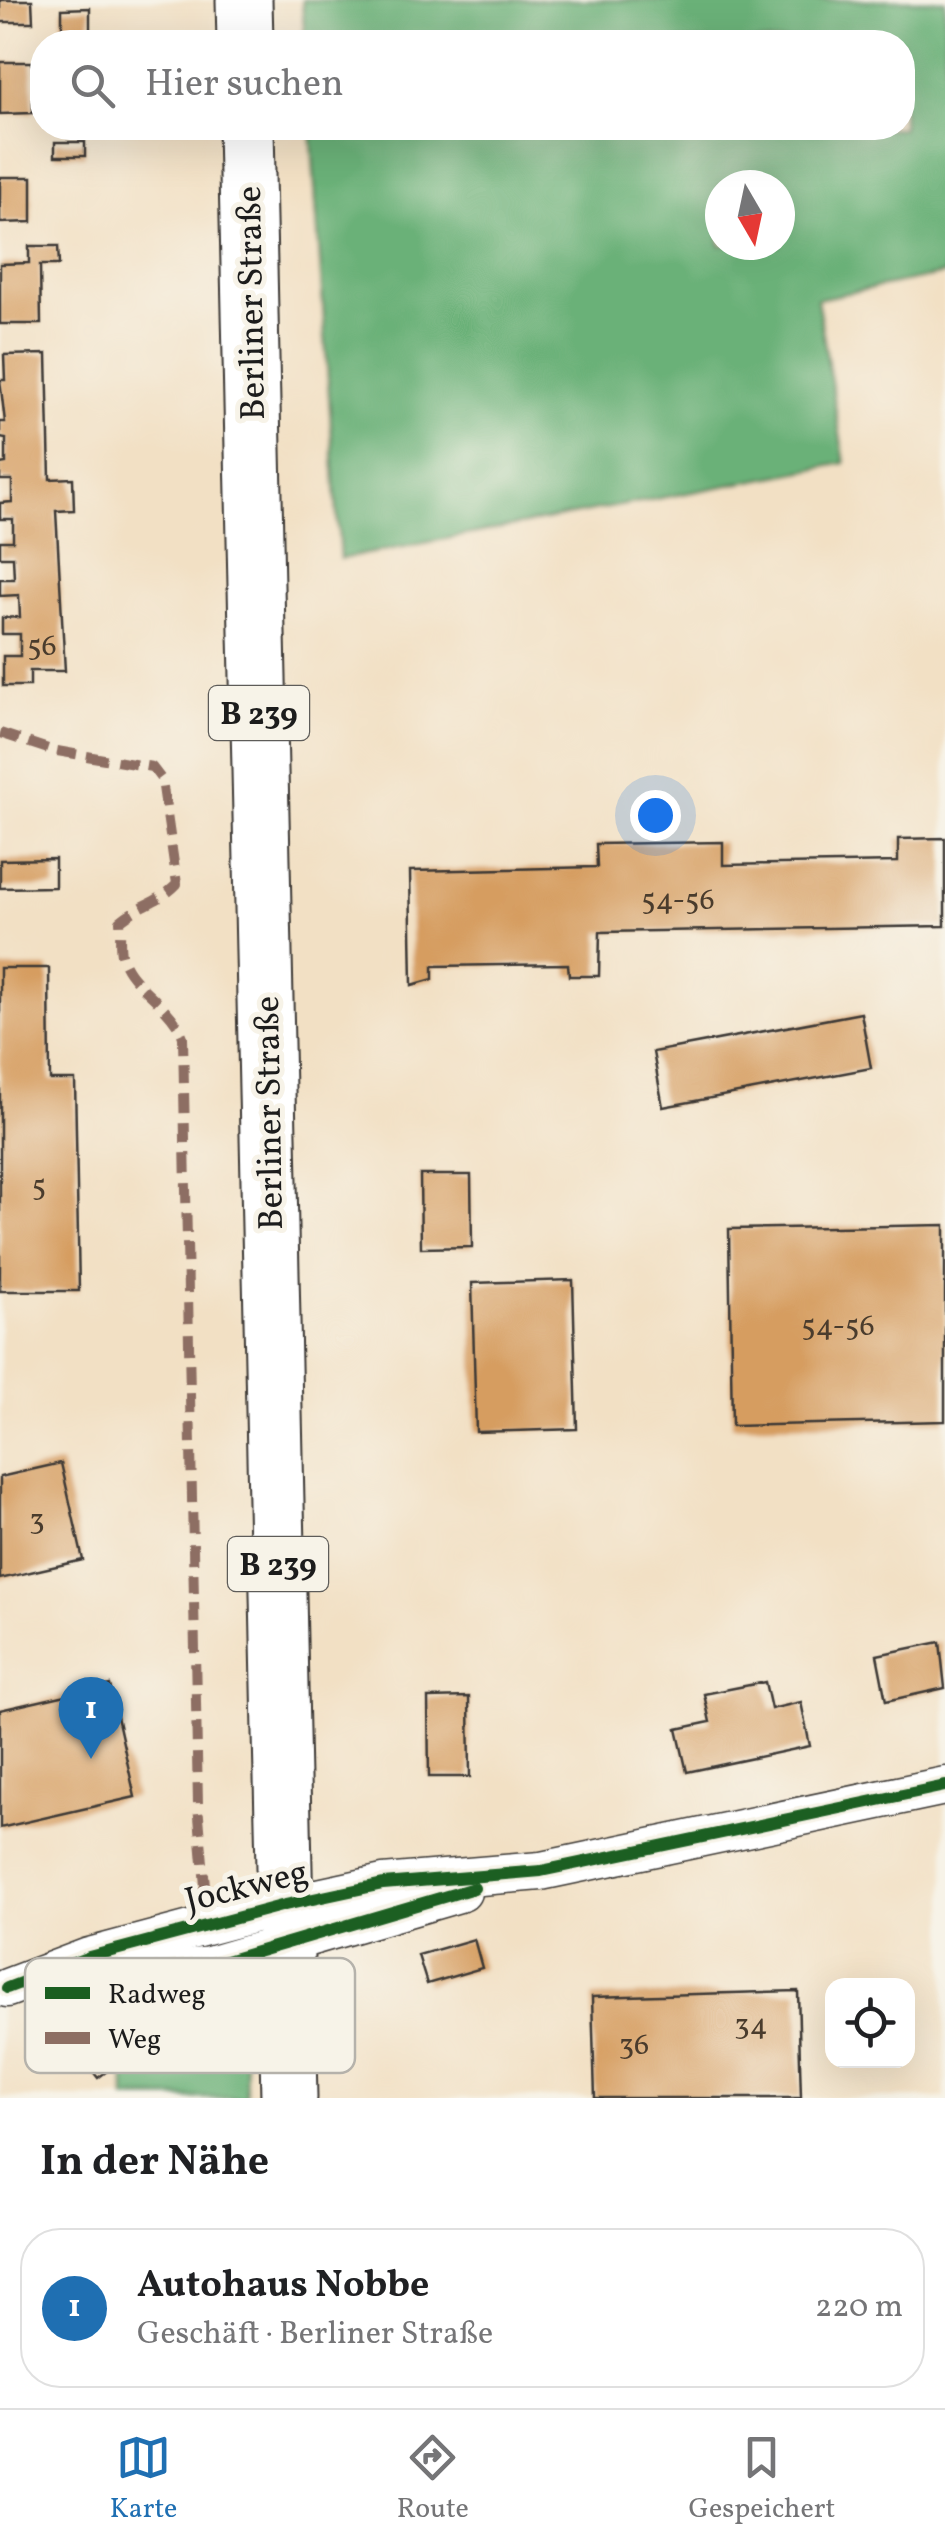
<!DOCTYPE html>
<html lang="de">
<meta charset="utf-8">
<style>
body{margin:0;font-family:Vollkorn,serif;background:#f6f6f6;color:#202124}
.controls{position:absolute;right:30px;bottom:30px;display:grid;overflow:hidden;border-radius:20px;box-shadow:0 10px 40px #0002}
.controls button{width:90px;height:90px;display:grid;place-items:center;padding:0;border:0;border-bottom:2px solid #e0e0e0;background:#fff;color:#202124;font:50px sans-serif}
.compass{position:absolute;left:705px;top:170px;width:90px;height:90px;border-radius:50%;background:#fff;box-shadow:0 10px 40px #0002;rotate:171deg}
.you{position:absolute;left:655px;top:815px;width:35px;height:35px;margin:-25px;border:8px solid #fff;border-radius:50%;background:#1a73e8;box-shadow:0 0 0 15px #1a73e833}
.badge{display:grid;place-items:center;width:65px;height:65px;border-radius:50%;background:#1f6fb2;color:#fff;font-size:32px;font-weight:700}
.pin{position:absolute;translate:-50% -82px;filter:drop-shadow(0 2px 5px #0008)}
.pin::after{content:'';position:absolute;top:52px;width:35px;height:30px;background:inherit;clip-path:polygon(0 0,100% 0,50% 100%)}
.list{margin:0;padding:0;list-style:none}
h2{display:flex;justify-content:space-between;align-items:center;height:130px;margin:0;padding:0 40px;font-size:42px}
h2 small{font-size:32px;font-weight:400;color:#757577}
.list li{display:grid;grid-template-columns:65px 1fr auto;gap:30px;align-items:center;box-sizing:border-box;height:160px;margin:0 20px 20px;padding:0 20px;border:2px solid #e0e0e0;border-radius:40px}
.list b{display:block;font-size:38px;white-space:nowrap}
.list p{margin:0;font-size:32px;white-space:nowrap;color:#757577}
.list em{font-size:32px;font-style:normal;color:#757577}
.icon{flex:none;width:55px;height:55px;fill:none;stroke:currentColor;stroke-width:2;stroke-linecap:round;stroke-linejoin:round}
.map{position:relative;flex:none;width:945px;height:2098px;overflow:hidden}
.search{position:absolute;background:#fff;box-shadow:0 10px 40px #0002;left:30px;right:30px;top:30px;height:110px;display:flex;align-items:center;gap:25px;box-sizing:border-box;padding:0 35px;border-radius:40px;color:#757577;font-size:38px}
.sheet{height:310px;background:#fff}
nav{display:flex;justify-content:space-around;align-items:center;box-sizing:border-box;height:140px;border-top:2px solid #e0e0e0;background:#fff;font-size:28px;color:#757577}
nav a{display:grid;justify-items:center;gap:5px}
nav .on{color:#1f6fb2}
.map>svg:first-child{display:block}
.forest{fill:#6ab178;stroke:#43664a;stroke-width:2.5;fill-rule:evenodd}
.building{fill:#d69d60}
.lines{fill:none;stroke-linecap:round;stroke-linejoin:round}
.minor-casing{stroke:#3c3935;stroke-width:41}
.primary-casing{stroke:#3c3935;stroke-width:59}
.minor{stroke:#fff;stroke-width:38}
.primary{stroke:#fff;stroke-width:55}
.quiet{stroke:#8d6e63;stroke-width:10;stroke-dasharray:20 10;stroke-linecap:butt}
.cycleway-casing{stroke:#f7f3e8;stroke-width:19}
.cycleway{stroke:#1b5e20;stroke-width:12}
.labels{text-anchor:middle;stroke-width:10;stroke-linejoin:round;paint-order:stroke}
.number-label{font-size:30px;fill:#4a3c2d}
.shield{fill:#f7f3e8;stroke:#5e5c59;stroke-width:2.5}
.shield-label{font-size:32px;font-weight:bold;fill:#1c1c1c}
.street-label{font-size:35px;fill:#1c1c1c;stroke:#f7f3e8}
.key{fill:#f7f3e8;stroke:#b5b2ab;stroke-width:2.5}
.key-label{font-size:28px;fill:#1c1c1c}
</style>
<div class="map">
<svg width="945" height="2098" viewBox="0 0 945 2098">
<rect width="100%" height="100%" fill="#f7f3e8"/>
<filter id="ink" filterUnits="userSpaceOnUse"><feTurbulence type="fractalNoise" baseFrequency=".01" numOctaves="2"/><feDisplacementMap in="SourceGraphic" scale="20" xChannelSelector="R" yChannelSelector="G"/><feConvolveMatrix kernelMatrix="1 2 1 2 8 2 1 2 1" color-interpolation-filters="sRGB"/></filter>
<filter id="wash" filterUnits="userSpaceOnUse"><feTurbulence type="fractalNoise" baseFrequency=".0048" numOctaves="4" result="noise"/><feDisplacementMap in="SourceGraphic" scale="40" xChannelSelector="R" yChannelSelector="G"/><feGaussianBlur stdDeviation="2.25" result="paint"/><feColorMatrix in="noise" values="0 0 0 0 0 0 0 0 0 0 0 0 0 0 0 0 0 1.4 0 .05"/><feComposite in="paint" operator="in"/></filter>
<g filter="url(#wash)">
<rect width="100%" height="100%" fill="#f2e0c4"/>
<g class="forest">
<path d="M302,0H945V274L817,299L845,463L340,559L311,128H902V42H305ZM720,185H780V245H720Z"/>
<path d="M216,2003L245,2031L246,2098H125L124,2013Z"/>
</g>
<g id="blocks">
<g class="building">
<path d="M0,0H32L33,22H0Z"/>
<path d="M90,8V42H62V9Z"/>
<path d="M0,62H32L33,113L0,114Z"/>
<rect x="55" y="142" width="30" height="14"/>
<path d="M0,177H32V222L0,223Z"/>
<path d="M29,246H58L59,265H40L41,324H0V264L29,263Z"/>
<path d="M47,354L50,479L73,478L74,510L56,511L65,671H30V686H3V656H20V634H2V618L20,617L19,595L0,596V579H14L13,557H0V541H13V519H0V503L12,502V480H0V464L6,463V439L0,438V422H5L0,380H5L4,355Z"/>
<path d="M945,838V926L600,932L599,976H569L568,964L433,966V979L412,985L410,871L597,867L596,844L723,842V865L898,862V839Z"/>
<path d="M55,859V887L0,888V860Z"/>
<path d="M0,968H49L50,1080H75L79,1291H0Z"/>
<path d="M861,1013L871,1068L663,1107L653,1052Z"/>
<path d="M420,1175H471L472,1247L421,1248Z"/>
<path d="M945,1225V1421L732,1426L729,1229Z"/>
<path d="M573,1280L577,1429L476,1432L472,1283Z"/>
<path d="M61,1463L83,1560L0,1579V1477Z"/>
<path d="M940,1642L945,1688L886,1701L877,1655Z"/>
<path d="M765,1682L771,1709L801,1702L810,1746L687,1772L677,1729L710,1722L704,1694Z"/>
<path d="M110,1685L135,1797L0,1828V1710Z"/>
<path d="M469,1697L470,1777H429L428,1698Z"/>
<path d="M474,1939L482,1968L427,1984L418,1955Z"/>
<path d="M798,1991L801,2098H595L592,1997Z"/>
<path d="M97,2058L107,2071L98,2078L88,2065Z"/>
</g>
</g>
</g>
<g filter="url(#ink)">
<use href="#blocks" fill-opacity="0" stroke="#3c3935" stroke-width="2.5"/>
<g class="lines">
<defs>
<g id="minor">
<path d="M59,1984L209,1966L462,1892"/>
<path d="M7,1988L89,1957L285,1905L383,1884L541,1871L945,1786"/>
</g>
<g id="primary">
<path d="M244,0L245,42"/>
<path d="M246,128L289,2098"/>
</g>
</defs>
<use href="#minor" class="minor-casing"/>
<use href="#primary" class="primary-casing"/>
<use href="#minor" class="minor"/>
<use href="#primary" class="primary"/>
<path class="quiet" d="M0,733L51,750L152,767L162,780L177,884C160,902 139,905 120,921C121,931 119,944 121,954C128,986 171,1003 183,1037L198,1805L205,1886L198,1904"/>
<defs>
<g id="cycleway">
<path d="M36,1985L209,1966L474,1888"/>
<path d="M7,1988L89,1957L285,1905L383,1884L541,1871L945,1786"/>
</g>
</defs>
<use href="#cycleway" class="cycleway-casing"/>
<use href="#cycleway" class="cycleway"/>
</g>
</g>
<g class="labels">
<g class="number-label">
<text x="42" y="655">56</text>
<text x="678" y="909">54-56</text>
<text x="39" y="1195">5</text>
<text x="838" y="1335">54-56</text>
<text x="37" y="1529">3</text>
<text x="751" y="2034">34</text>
<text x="634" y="2054">36</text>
</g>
<g class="shield">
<rect x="209" y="686" width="100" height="54" rx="8"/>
<rect x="228" y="1537" width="100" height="54" rx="8"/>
</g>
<g class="shield-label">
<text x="259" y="724">B 239</text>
<text x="278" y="1575">B 239</text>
</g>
<g class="street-label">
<text transform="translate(250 303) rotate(-91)" y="12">Berliner Straße</text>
<text transform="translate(268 1113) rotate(-91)" y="12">Berliner Straße</text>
<text transform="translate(246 1885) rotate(-14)" y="12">Jockweg</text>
</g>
</g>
<rect x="25" y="1958" width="330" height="115" rx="15" class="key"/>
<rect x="45" y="1987" width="45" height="12" fill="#1b5e20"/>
<rect x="45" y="2032" width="45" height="12" fill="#8d6e63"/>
<g class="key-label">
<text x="108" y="2003">Radweg</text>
<text x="108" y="2048">Weg</text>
</g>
</svg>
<div class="controls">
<button><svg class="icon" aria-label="locate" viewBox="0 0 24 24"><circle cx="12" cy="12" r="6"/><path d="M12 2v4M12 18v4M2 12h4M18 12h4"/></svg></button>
</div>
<svg class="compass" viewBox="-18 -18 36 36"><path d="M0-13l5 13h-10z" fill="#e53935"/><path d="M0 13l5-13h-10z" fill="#757577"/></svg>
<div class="you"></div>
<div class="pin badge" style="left:91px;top:1759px">1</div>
<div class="search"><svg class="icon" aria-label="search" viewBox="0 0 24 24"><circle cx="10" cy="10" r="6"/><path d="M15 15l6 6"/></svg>Hier suchen</div>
</div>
<section class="sheet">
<h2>In der Nähe<small></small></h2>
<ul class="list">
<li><span class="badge">1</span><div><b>Autohaus Nobbe</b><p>Geschäft · Berliner Straße</p></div><em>220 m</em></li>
</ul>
</section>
<nav>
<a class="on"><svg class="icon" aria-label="map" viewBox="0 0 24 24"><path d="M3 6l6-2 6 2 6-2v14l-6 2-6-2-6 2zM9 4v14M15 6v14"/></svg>Karte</a>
<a><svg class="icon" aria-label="directions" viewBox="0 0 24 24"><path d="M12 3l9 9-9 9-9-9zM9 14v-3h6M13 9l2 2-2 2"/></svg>Route</a>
<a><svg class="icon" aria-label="saved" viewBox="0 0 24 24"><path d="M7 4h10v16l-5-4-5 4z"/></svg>Gespeichert</a>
</nav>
